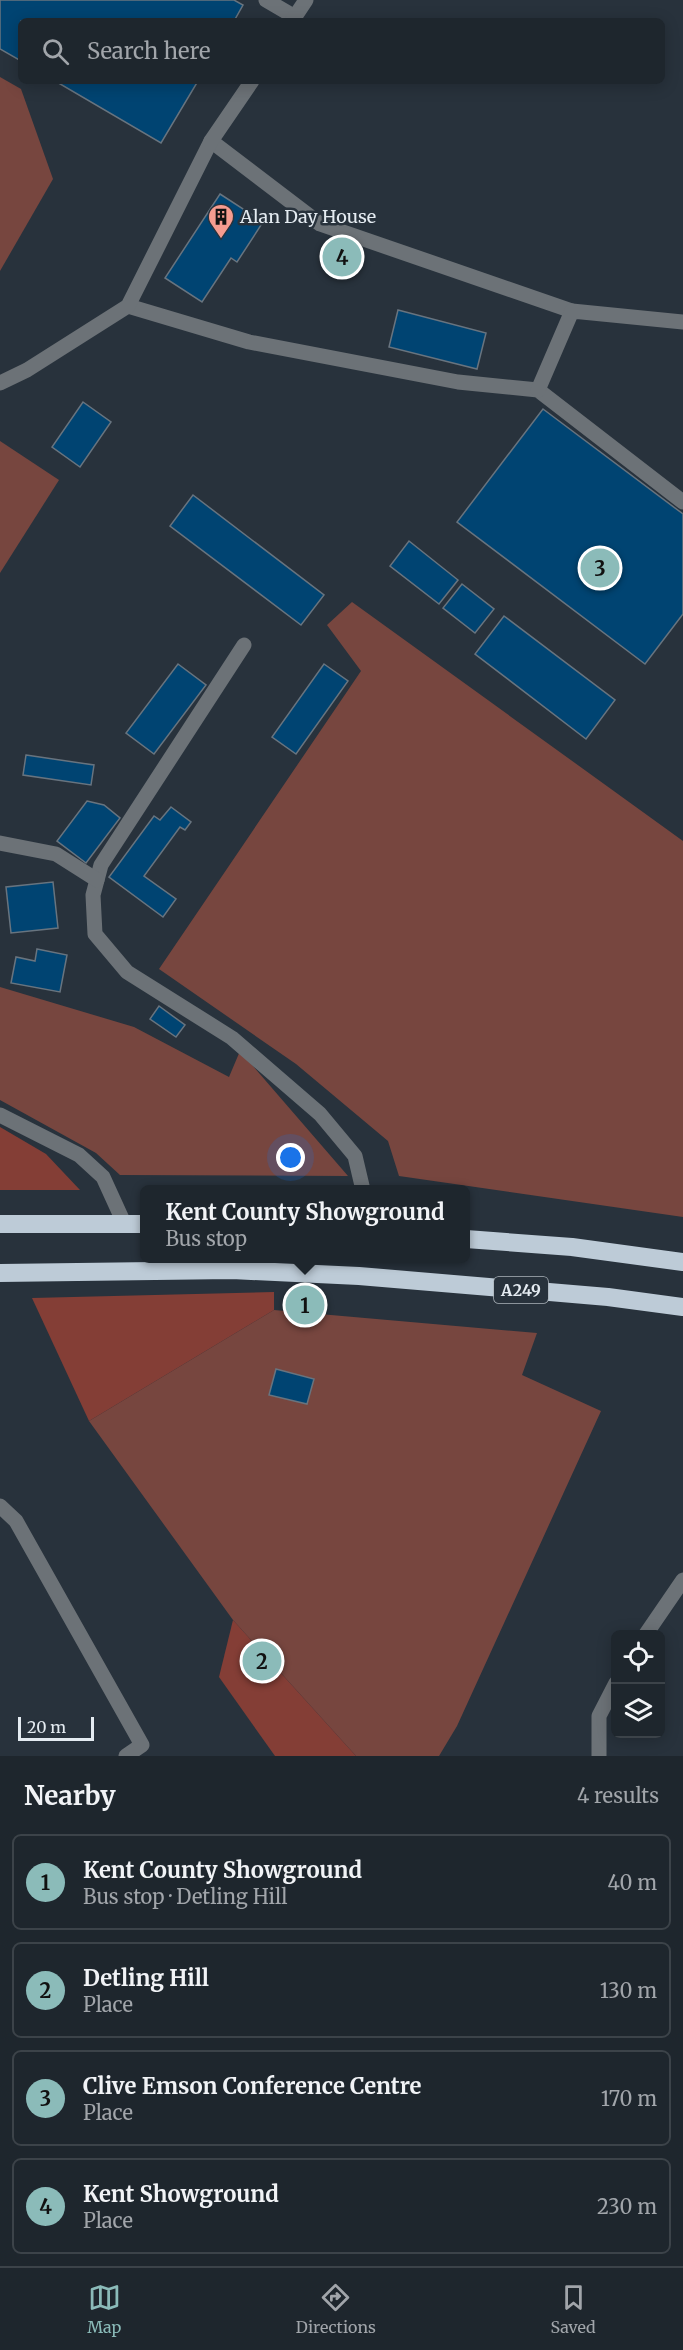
<!DOCTYPE html>
<meta charset="utf-8">
<style>
body{margin:0;font-family:Merriweather,serif;background:#262e35;color:#f1f3f6}
.controls{position:absolute;right:18px;bottom:18px;display:grid;overflow:hidden;border-radius:9px;box-shadow:0 3px 15px #0003}
.controls button{width:54px;height:54px;display:grid;place-items:center;padding:0;border:0;border-bottom:2px solid #3c4349;background:#1e262d;color:#f1f3f6;font:30px sans-serif}
.scale{position:absolute;left:18px;bottom:15px;width:76px;box-sizing:border-box;padding-left:6px;border:3px solid #e4ebf1;border-top:0;font-size:16px;line-height:21px;white-space:nowrap;color:#e4ebf1;-webkit-text-stroke:4px #28323c;paint-order:stroke}
.you{position:absolute;left:291px;top:1158px;width:21px;height:21px;margin:-15px;border:4px solid #fff;border-radius:50%;background:#1a73e8;box-shadow:0 0 0 9px #1a73e833}
.badge{display:grid;place-items:center;width:39px;height:39px;border-radius:50%;background:#8bbbb9;color:#111;font-size:20px;font-weight:700}
.pin{position:absolute;translate:-50% -50%;border:3px solid #fff;box-shadow:0 2px 6px #0006}
.popup{position:absolute;left:140px;top:1185px;width:330px;height:78px;box-sizing:border-box;display:grid;place-content:center;border-radius:9px;background:#1e262d;filter:drop-shadow(0 2px 4px #0005);font-size:20px;white-space:nowrap;color:#a1a5aa}
.popup b{font-size:22px;color:#f1f3f6}
.popup::after{content:'';position:absolute;left:50%;top:100%;margin-left:-12px;border:12px solid transparent;border-top-color:#1e262d}
.list{margin:0;padding:0;list-style:none}
h2{display:flex;justify-content:space-between;align-items:center;height:78px;margin:0;padding:0 24px;font-size:26px}
h2 small{font-size:20px;font-weight:400;color:#a1a5aa}
.list li{display:grid;grid-template-columns:39px 1fr auto;gap:18px;align-items:center;box-sizing:border-box;height:96px;margin:0 12px 12px;padding:0 12px;border:2px solid #3c4349;border-radius:9px}
.list b{display:block;font-size:22px;white-space:nowrap}
.list p{margin:0;font-size:20px;white-space:nowrap;color:#a1a5aa}
.list em{font-size:20px;font-style:normal;color:#a1a5aa}
.icon{flex:none;width:33px;height:33px;fill:none;stroke:currentColor;stroke-width:2;stroke-linecap:round;stroke-linejoin:round}
.map{position:relative;flex:none;width:683px;height:1756px;overflow:hidden}
.search{position:absolute;background:#1e262d;box-shadow:0 3px 15px #0003;left:18px;right:18px;top:18px;height:66px;display:flex;align-items:center;gap:15px;box-sizing:border-box;padding:0 21px;border-radius:9px;color:#a1a5aa;font-size:22px}
.sheet{height:510px;background:#1e262d}
nav{display:flex;justify-content:space-around;align-items:center;box-sizing:border-box;height:84px;border-top:2px solid #3c4349;background:#1e262d;font-size:16px;color:#a1a5aa}
nav a{display:grid;justify-items:center;gap:3px}
nav .on{color:#8bbbb9}
.map>svg:first-child{display:block}
.green{fill:#77463f;fill-rule:evenodd}
.forest{fill:#843e36}
.building{fill:#004472;stroke:#68747f;stroke-width:1.5}
.lines{fill:none;stroke-linecap:round;stroke-linejoin:round}
.minor{stroke:#6c7277;stroke-width:15}
.highway{stroke:#bdcbd7;stroke-width:18}
.labels{text-anchor:middle;stroke-width:5;stroke-linejoin:round;paint-order:stroke}
.shield{fill:#28323c;stroke:#acb4bb;stroke-width:1.5}
.shield-label{font-size:16px;font-weight:bold;fill:#e4ebf1}
.poi-label{font-size:18px;fill:#e4ebf1;stroke:#28323c;text-anchor:start}
</style>
<div class="map">
<svg width="683" height="1756" viewBox="0 0 683 1756">
<rect width="100%" height="100%" fill="#28323c"/>
<g class="green">
<path d="M0,77L21,89L53,179L0,271Z"/>
<path d="M0,441L59,480L0,573Z"/>
<path d="M352,602L683,841V1217L399,1176L388,1141L296,1064L159,969L361,671L327,625Z"/>
<path d="M0,987L134,1027L229,1077L240,1051L348,1176L120,1175L96,1153L0,1100Z"/>
<path d="M274,1310L537,1333L522,1375L601,1411L457,1726L439,1756H356L233,1620L89,1421ZM276,1369L314,1379L307,1404L269,1395Z"/>
</g>
<g class="forest">
<path d="M0,1127L46,1154L80,1190H0Z"/>
<path d="M274,1292V1310L89,1421L32,1298Z"/>
<path d="M233,1620L356,1756H275L219,1677Z"/>
</g>
<g class="building">
<path d="M0,0H234L243,5L234,21H21V61L0,49Z"/>
<path d="M55,81H198L161,143Z"/>
<path d="M220,194L263,222L237,262L231,258L202,302L165,278Z"/>
<path d="M398,310L486,333L477,369L389,347Z"/>
<path d="M83,402L111,422L80,467L52,447Z"/>
<path d="M543,409L683,514V614L645,664L457,522Z"/>
<path d="M193,495L324,595L301,625L170,526Z"/>
<path d="M409,541L458,580L439,604L390,566Z"/>
<path d="M462,584L494,609L475,633L443,608Z"/>
<path d="M504,616L615,700L586,739L475,654Z"/>
<path d="M178,664L206,685L154,754L126,733Z"/>
<path d="M324,664L348,681L296,754L272,737Z"/>
<path d="M26,755L94,765L91,785L23,775Z"/>
<path d="M87,801L104,805L120,818L86,863L57,841Z"/>
<path d="M171,807L191,822L185,830L180,827L144,876L176,899L163,917L109,877L154,816L160,820Z"/>
<path d="M53,882L58,928L11,933L6,887Z"/>
<path d="M37,949L67,955L60,992L11,983L16,957L35,961Z"/>
<path d="M159,1006L185,1025L176,1037L150,1019Z"/>
<path d="M276,1369L314,1379L307,1404L269,1395Z"/>
</g>
<g class="lines">
<g class="minor">
<path d="M266,0L295,17"/>
<path d="M292,21L306,0"/>
<path d="M211,141L320,224L572,311"/>
<path d="M128,306L249,342L458,382L538,390L683,502"/>
<path d="M0,383L27,370L128,306L211,141L252,81"/>
<path d="M538,390L572,311L683,322"/>
<path d="M244,645L101,865L93,895L95,934L127,972L232,1038L320,1114L355,1156L363,1190"/>
<path d="M0,843L56,854L97,880"/>
<path d="M0,1115L79,1155L103,1177L124,1223"/>
<path d="M0,1506L16,1521L142,1745L126,1756"/>
<path d="M646,1634L683,1580"/>
<path d="M599,1756V1716L616,1683"/>
</g>
<g class="highway">
<path d="M0,1224H144"/>
<path d="M466,1239L572,1247L683,1262"/>
<path d="M0,1273L232,1270L359,1276L608,1297L683,1307"/>
</g>
</g>
<defs>
<symbol id="building-pin" viewBox="-11 -11 22 30"><path d="M0 17L-7.5 6A9.5 9.5 0 1 1 7.5 6Z" fill="#f59c90" stroke="#28323c"/><path d="M-4-6H4V6H1V3H-1V6H-4ZM-2.5-4.3h1.7v1.8h-1.7ZM.8-4.3h1.7v1.8H.8ZM-2.5-1h1.7V.8h-1.7ZM.8-1h1.7V.8H.8Z" fill="#111"/></symbol>
</defs>
<g fill-rule="evenodd">
<use href="#building-pin" x="206" y="202" width="30" height="40"/>
</g>
<g class="labels">
<rect class="shield" x="494" y="1277" width="54" height="26" rx="4.5"/>
<g class="shield-label">
<text x="521" y="1296">A249</text>
</g>
<g class="poi-label">
<text x="240" y="223">Alan Day House</text>
</g>
</g>
</svg>
<div class="controls">
<button><svg class="icon" aria-label="locate" viewBox="0 0 24 24"><circle cx="12" cy="12" r="6"/><path d="M12 2v4M12 18v4M2 12h4M18 12h4"/></svg></button>
<button><svg class="icon" aria-label="layers" viewBox="0 0 24 24"><path d="M12 4l9 5-9 5-9-5zM3 14l9 5 9-5"/></svg></button>
</div>
<div class="scale">20 m</div>
<div class="you"></div>
<div class="pin badge" style="left:305px;top:1305px">1</div>
<div class="popup"><b>Kent County Showground</b>Bus stop</div>
<div class="pin badge" style="left:262px;top:1661px">2</div>
<div class="pin badge" style="left:600px;top:568px">3</div>
<div class="pin badge" style="left:342px;top:257px">4</div>
<div class="search"><svg class="icon" aria-label="search" viewBox="0 0 24 24"><circle cx="10" cy="10" r="6"/><path d="M15 15l6 6"/></svg>Search here</div>
</div>
<section class="sheet">
<h2>Nearby<small>4 results</small></h2>
<ul class="list">
<li><span class="badge">1</span><div><b>Kent County Showground</b><p>Bus stop · Detling Hill</p></div><em>40 m</em></li>
<li><span class="badge">2</span><div><b>Detling Hill</b><p>Place</p></div><em>130 m</em></li>
<li><span class="badge">3</span><div><b>Clive Emson Conference Centre</b><p>Place</p></div><em>170 m</em></li>
<li><span class="badge">4</span><div><b>Kent Showground</b><p>Place</p></div><em>230 m</em></li>
</ul>
</section>
<nav>
<a class="on"><svg class="icon" aria-label="map" viewBox="0 0 24 24"><path d="M3 6l6-2 6 2 6-2v14l-6 2-6-2-6 2zM9 4v14M15 6v14"/></svg>Map</a>
<a><svg class="icon" aria-label="directions" viewBox="0 0 24 24"><path d="M12 3l9 9-9 9-9-9zM9 14v-3h6M13 9l2 2-2 2"/></svg>Directions</a>
<a><svg class="icon" aria-label="saved" viewBox="0 0 24 24"><path d="M7 4h10v16l-5-4-5 4z"/></svg>Saved</a>
</nav>
